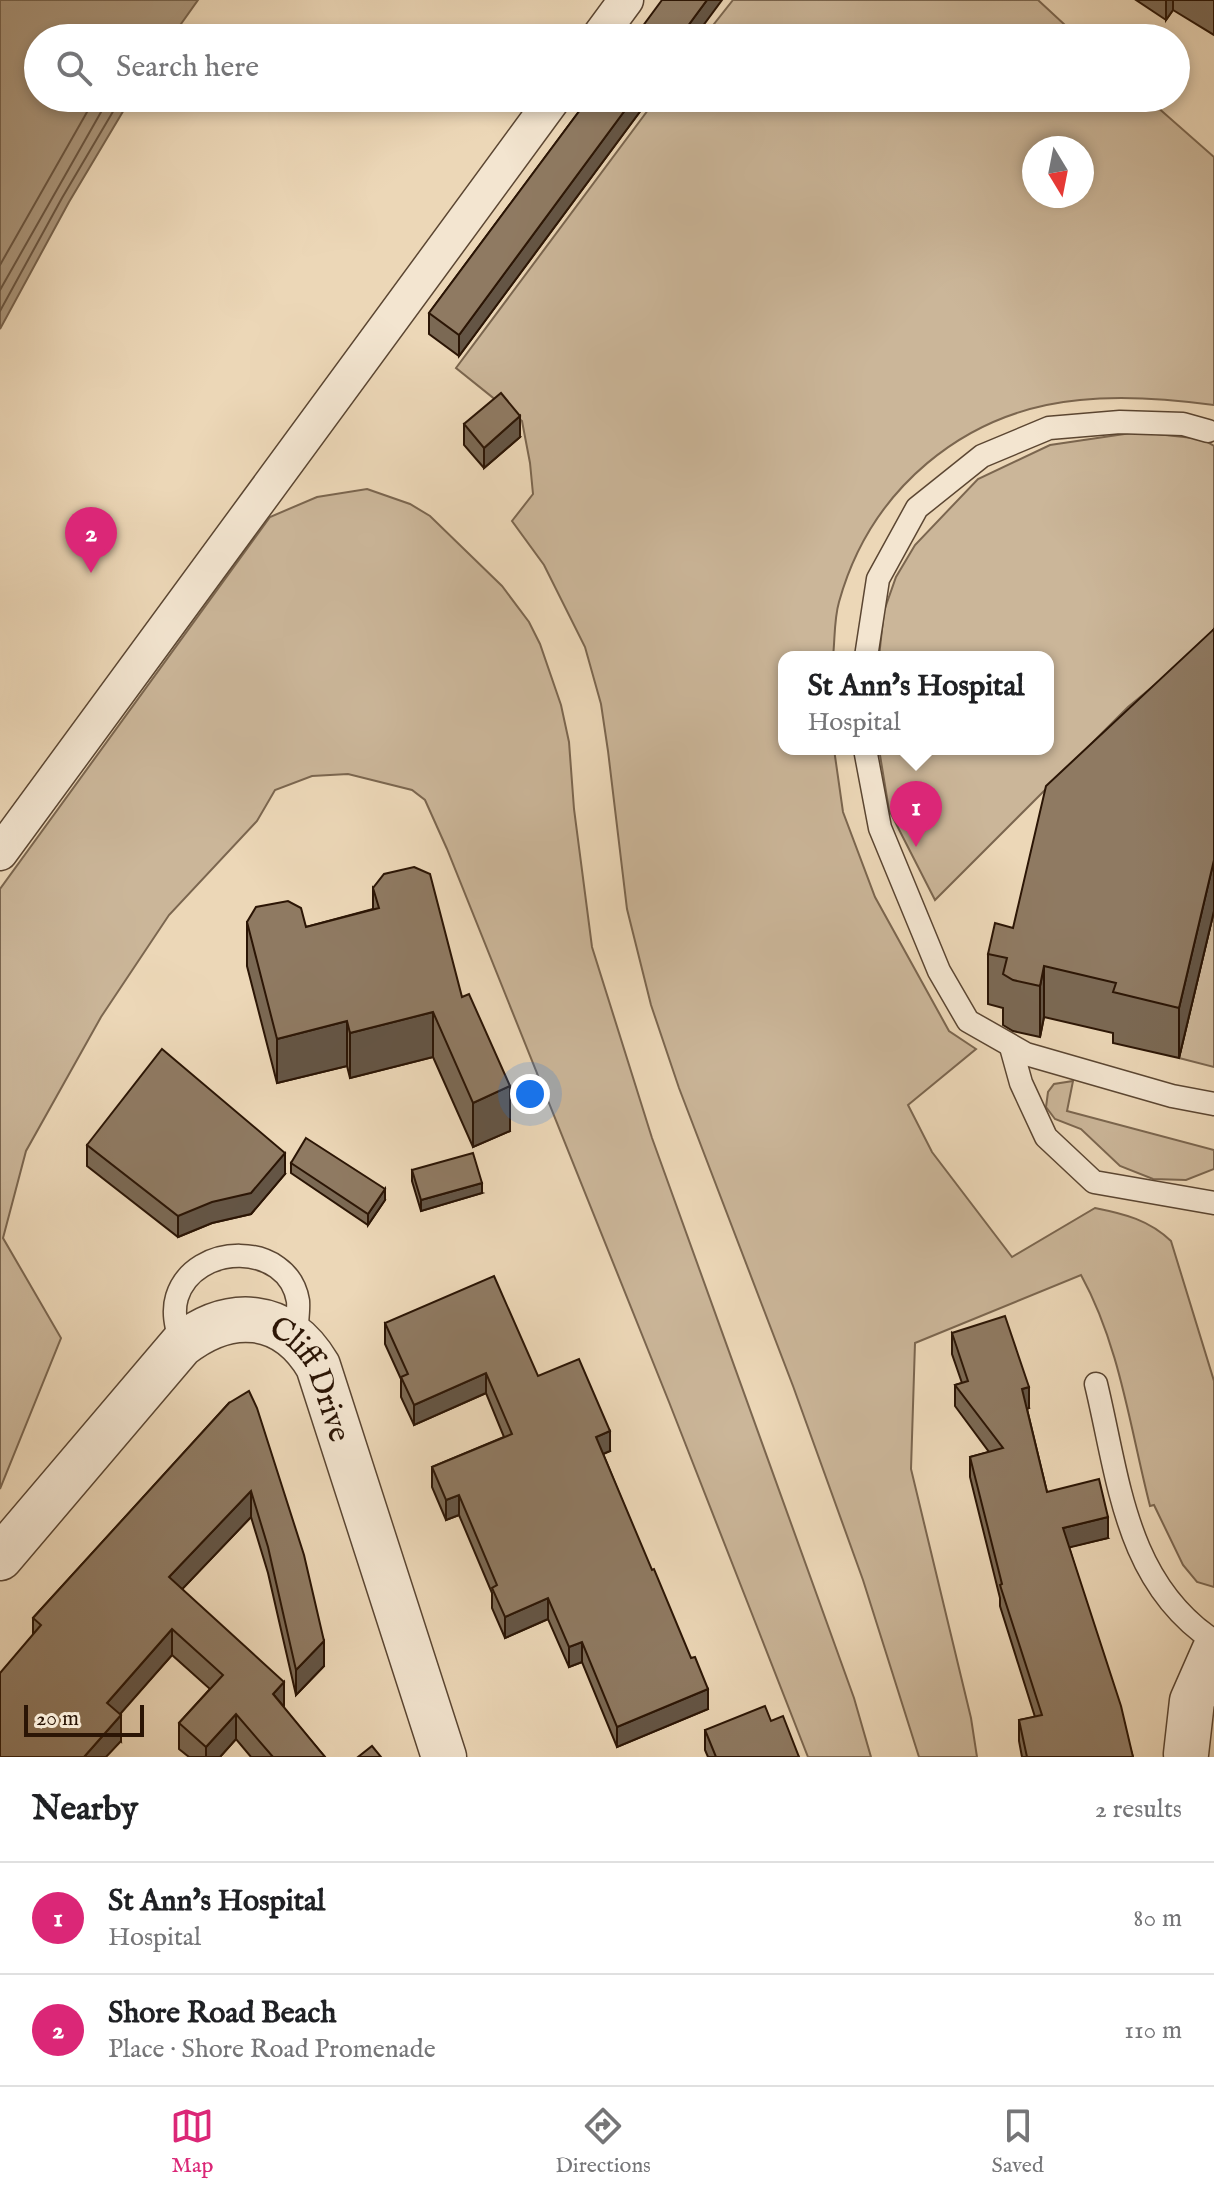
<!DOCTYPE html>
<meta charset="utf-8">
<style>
body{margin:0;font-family:"IM FELL English",serif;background:#f2f2f2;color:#202124}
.compass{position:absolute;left:1022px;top:136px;width:72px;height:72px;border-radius:50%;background:#fff;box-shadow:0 4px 12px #0003;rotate:170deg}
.scale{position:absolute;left:24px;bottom:20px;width:120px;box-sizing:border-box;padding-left:8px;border:4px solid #2b1505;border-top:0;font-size:22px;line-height:28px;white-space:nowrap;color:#2b1505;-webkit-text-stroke:6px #f3e5d0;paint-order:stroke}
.you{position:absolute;left:530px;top:1094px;width:28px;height:28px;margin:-20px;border:6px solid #fff;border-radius:50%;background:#1a73e8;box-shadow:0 0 0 12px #1a73e833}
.badge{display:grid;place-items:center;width:52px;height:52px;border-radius:50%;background:#db2777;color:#fff;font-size:26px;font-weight:700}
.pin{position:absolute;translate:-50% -66px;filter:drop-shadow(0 2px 4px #0008)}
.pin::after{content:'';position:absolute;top:42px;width:28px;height:24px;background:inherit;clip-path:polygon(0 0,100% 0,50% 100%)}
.popup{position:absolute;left:778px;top:651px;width:276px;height:104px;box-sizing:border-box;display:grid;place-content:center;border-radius:16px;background:#fff;filter:drop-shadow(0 2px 6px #0005);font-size:26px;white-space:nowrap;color:#757577}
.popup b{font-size:30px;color:#202124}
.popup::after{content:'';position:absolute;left:50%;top:100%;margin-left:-16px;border:16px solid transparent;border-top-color:#fff}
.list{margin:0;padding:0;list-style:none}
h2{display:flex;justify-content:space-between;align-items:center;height:104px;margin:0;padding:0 32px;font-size:34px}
h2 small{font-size:26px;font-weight:400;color:#757577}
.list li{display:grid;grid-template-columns:52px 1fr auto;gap:24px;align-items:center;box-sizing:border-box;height:112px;padding:0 32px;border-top:2px solid #e0e0e0}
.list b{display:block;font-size:30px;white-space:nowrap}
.list p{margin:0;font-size:26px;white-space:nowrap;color:#757577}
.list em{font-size:26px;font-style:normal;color:#757577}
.icon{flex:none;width:44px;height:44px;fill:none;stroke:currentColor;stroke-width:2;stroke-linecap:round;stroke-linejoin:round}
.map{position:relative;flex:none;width:1214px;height:1757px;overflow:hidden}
.search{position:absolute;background:#fff;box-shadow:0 4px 12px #0003;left:24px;right:24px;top:24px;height:88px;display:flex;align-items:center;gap:20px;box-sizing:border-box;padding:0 28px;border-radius:44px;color:#757577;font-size:30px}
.sheet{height:328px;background:#fff}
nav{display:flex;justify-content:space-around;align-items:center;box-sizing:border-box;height:112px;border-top:2px solid #e0e0e0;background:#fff;font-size:22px;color:#757577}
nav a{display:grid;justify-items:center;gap:4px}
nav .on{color:#db2777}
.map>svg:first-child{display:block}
.green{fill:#cbb699;stroke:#7b664f;stroke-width:2;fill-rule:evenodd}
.water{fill:#aa957a;stroke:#77624b;stroke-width:2}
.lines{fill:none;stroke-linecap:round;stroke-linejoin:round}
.shore{stroke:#6a5540;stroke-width:2}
.service-casing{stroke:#5b4632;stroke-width:25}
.pedestrian-casing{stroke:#5b4632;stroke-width:37}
.minor-casing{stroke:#5b4632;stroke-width:47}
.service{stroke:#f3e5d0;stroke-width:22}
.pedestrian{stroke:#f3e5d0;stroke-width:34}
.minor{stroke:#f3e5d0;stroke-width:44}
.wall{fill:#7b6954;stroke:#2b1505;stroke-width:2}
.shaded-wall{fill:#645545;stroke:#2b1505;stroke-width:2}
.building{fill:#8f7a62;stroke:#2b1505;stroke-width:2}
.labels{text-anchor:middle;stroke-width:6;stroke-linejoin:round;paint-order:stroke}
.street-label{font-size:32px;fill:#2b1505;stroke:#f3e5d0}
</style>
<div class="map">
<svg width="1214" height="1757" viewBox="0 0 1214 1757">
<rect width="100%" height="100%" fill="#ecd7b7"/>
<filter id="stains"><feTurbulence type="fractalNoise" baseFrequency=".0025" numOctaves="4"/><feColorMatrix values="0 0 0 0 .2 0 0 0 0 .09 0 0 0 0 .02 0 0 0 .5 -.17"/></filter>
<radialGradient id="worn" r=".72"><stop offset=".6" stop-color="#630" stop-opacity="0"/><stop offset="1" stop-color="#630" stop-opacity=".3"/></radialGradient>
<g class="green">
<path d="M733,0H1038L1079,38H703Z"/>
<path d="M657,98H1147L1214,157V405C1170,399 1125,395 1080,400C963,411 870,490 839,602C834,619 835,639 833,657H784V749H834L843,812L875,897L949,1031L976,1049L908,1105L932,1152L1012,1257L1095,1208C1125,1214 1149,1220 1171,1241L1214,1381V1587L1197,1582L1183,1565L1154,1505L1150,1506C1130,1428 1120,1346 1081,1275L915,1343L911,1469L971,1718L977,1757H919L863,1580L793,1386L679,1088L651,1005L627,909L608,751L601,704L585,647L544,565L512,521L533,494L530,463L522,421L456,368ZM1034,148H1082V196H1034Z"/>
<path d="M1138,432L1202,439L1214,446V636L1128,707L935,900L889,810L879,749H1048V657H879L884,611L896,577L915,545L978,479L1050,445Z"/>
<path d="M367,489L410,504L430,516L502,586L529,622L540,644L561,705L569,742L574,809L592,947L652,1138L854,1698L871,1757H808L669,1402L447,849L425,800L412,790L348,774L312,776L275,790L257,821L169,915L101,1017L26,1151L3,1238L61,1338L0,1489V889L270,517L317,497Z"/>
<path d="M1214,911V1067L1179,1058Z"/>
<path d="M1073,1081L1067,1111L1214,1150V1169L1186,1180L1153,1179L1120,1166L1081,1129L1055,1119L1046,1107L1048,1092L1054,1084Z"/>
</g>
<path class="water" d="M0,0H198L171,38H38V98H131L69,202L0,329Z"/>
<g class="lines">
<g class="shore">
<path d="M0,265L95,98"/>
<path d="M0,290L109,98"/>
<path d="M0,311L62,198L121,98"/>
</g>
<defs>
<g id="service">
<path d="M866,657L878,579L917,508L982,456L1049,428L1120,422L1183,424L1208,431"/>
<path d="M865,749L880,828L939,971L968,1021L1026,1054L1172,1096L1214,1104"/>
<path d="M1011,1047L1021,1083L1046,1137L1094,1182L1214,1203"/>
<path d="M181,1345C177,1329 172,1313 177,1297C194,1242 288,1241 298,1301C299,1312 296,1326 296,1338"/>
<path d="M1096,1384C1119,1479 1125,1582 1214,1641"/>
</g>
<g id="pedestrian">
<path d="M598,38L626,0"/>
<path d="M0,853L554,98"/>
</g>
<g id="minor">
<path id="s1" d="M0,1558L181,1345C230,1307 285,1310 318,1366L444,1757"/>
<path d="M1186,1754L1192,1701L1214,1651"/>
</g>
</defs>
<use href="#service" class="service-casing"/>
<use href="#pedestrian" class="pedestrian-casing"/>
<use href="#minor" class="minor-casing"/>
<use href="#service" class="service"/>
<use href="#pedestrian" class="pedestrian"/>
<use href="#minor" class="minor"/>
</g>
<g class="wall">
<path d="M1136,0H1214V35L1173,10L1166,20Z"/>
<path d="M589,98H650L459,356L429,334V313Z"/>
<path d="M464,424L520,437L484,468L464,445Z"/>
<path d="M1214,629V911L1179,1058L1113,1043V1033L1044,1017L1040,1037L1013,1031L1003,1025V1008L988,1004V954L1013,928Z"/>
<path d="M373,888L462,997L510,1131L473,1147L433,1057L350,1078L347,1066L277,1083L247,966V922L306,927L373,909Z"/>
<path d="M87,1145L285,1174L251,1214L212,1223L178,1237L87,1166Z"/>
<path d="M291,1163L385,1200L368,1225L291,1173Z"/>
<path d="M412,1170L482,1193L421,1211L412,1181Z"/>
<path d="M385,1323L538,1376L610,1451L603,1454L708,1709L617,1747L582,1662L569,1667L548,1619L505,1638L492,1608V1593L459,1515L446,1520L432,1487V1467L504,1437L486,1393L414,1425L401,1397V1379L385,1344Z"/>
<path d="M952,1333L1029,1408L1027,1409L1047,1492L1108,1538L1069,1547L1133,1757H1022L1019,1741V1720L1035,1717L1000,1606V1598L970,1477V1457L989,1452L955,1406V1385L962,1383L952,1354Z"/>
<path d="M229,1403L324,1666L296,1695L268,1573L251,1517L182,1589L325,1757H251L236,1739L220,1757H189L179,1749V1723L210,1689L172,1655L119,1714L121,1741L33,1635V1618Z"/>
<path d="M771,1721L799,1757H708L705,1750V1730Z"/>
</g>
<g class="shaded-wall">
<path d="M707,0H722L694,38H679Z"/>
<path d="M1166,0H1173V10L1166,20Z"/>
<path d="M634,98H650L459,356V335Z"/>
<path d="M520,416V437L484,468V448Z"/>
<path d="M1214,860V911L1179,1058V1008Z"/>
<path d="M1044,966V1017L1040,1037V986Z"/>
<path d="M433,1012V1057L350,1078V1033Z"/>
<path d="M347,1021V1066L277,1083V1039Z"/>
<path d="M510,1086V1131L473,1147V1103Z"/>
<path d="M285,1153V1174L251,1214L212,1223L178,1237V1216Z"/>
<path d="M482,1183V1193L421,1211V1200Z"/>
<path d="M385,1189V1200L368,1225V1214Z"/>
<path d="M486,1373V1393L414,1425V1405Z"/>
<path d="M1029,1387V1408L1022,1410V1389Z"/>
<path d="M610,1431V1451L596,1457V1437Z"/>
<path d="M251,1491V1517L169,1603V1577Z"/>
<path d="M459,1495V1515L446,1520V1500Z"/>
<path d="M1108,1517V1538L1063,1549V1528Z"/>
<path d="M548,1598V1619L505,1638V1617Z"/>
<path d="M172,1629V1655L107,1729V1703Z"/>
<path d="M324,1641V1666L296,1695V1670Z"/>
<path d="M582,1642V1662L569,1667V1647Z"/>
<path d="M284,1682V1707L273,1694Z"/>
<path d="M708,1689V1709L617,1747V1727Z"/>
<path d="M236,1714V1739L220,1757H206V1747Z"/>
<path d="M121,1715V1741L106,1757H84Z"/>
</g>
<g class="building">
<path d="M662,0H707L679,38H634Z"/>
<path d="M589,98H634L459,335L429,313Z"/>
<path d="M501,393L520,416L484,448L464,424Z"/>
<path d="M1214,629V860L1179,1008L1113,992L1116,983L1044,966L1040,986L1013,980L1003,974L1007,958L988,954L995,923L1013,928L1046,786Z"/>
<path d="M414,867L430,874L462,997L469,994L510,1086L473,1103L433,1012L350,1033L347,1021L277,1039L247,922L256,907L288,901L301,908L306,927L379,908L373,888L384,874Z"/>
<path d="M162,1049L285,1153L251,1193L212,1202L178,1216L87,1145Z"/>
<path d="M306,1138L385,1189L368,1214L291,1163Z"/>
<path d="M473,1153L482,1183L421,1200L412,1170Z"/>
<path d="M494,1276L538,1376L579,1359L610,1431L596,1437L652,1570L654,1569L691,1658L695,1657L708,1689L617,1727L582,1642L569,1647L548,1598L505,1617L492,1588L497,1585L459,1495L446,1500L432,1467L512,1434L486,1373L414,1405L401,1377L408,1374L385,1323Z"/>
<path d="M1005,1316L1029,1387L1022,1389L1047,1492L1099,1479L1108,1517L1063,1528L1121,1706L1133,1757H1027L1019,1720L1042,1715L1000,1585L1002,1584L970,1457L1003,1448L955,1385L968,1381L952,1333Z"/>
<path d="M249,1391L257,1408L304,1555L324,1641L296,1670L268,1547L251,1491L169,1577L284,1682L273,1694L325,1757H273L236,1714L206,1747L179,1723L223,1675L172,1629L107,1703L121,1715L84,1757H0V1673L41,1625L33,1618L229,1403Z"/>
<path d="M765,1706L771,1721L783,1716L799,1757H716L705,1730Z"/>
<path d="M372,1746L381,1757H358Z"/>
</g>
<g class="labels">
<g class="street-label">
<text dy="11" stroke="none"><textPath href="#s1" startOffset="448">Cliff Drive</textPath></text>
</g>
</g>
<rect width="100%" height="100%" filter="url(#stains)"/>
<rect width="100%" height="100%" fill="url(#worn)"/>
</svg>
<svg class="compass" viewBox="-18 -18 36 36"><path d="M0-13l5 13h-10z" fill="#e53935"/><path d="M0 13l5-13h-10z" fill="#757577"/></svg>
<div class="scale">20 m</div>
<div class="you"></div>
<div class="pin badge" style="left:916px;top:847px">1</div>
<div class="popup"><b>St Ann's Hospital</b>Hospital</div>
<div class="pin badge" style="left:91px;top:573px">2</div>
<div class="search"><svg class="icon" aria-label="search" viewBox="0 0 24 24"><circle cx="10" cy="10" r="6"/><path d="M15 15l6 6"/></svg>Search here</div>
</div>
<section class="sheet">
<h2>Nearby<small>2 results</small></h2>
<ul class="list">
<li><span class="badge">1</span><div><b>St Ann's Hospital</b><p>Hospital</p></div><em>80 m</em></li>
<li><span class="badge">2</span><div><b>Shore Road Beach</b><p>Place · Shore Road Promenade</p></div><em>110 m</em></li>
</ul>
</section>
<nav>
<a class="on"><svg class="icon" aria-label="map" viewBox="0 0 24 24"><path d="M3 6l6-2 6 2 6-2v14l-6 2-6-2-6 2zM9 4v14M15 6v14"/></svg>Map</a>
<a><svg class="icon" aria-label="directions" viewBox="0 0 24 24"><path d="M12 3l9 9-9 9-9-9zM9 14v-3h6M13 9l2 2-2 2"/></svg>Directions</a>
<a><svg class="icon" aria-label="saved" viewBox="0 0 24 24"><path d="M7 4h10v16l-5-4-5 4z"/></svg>Saved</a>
</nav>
